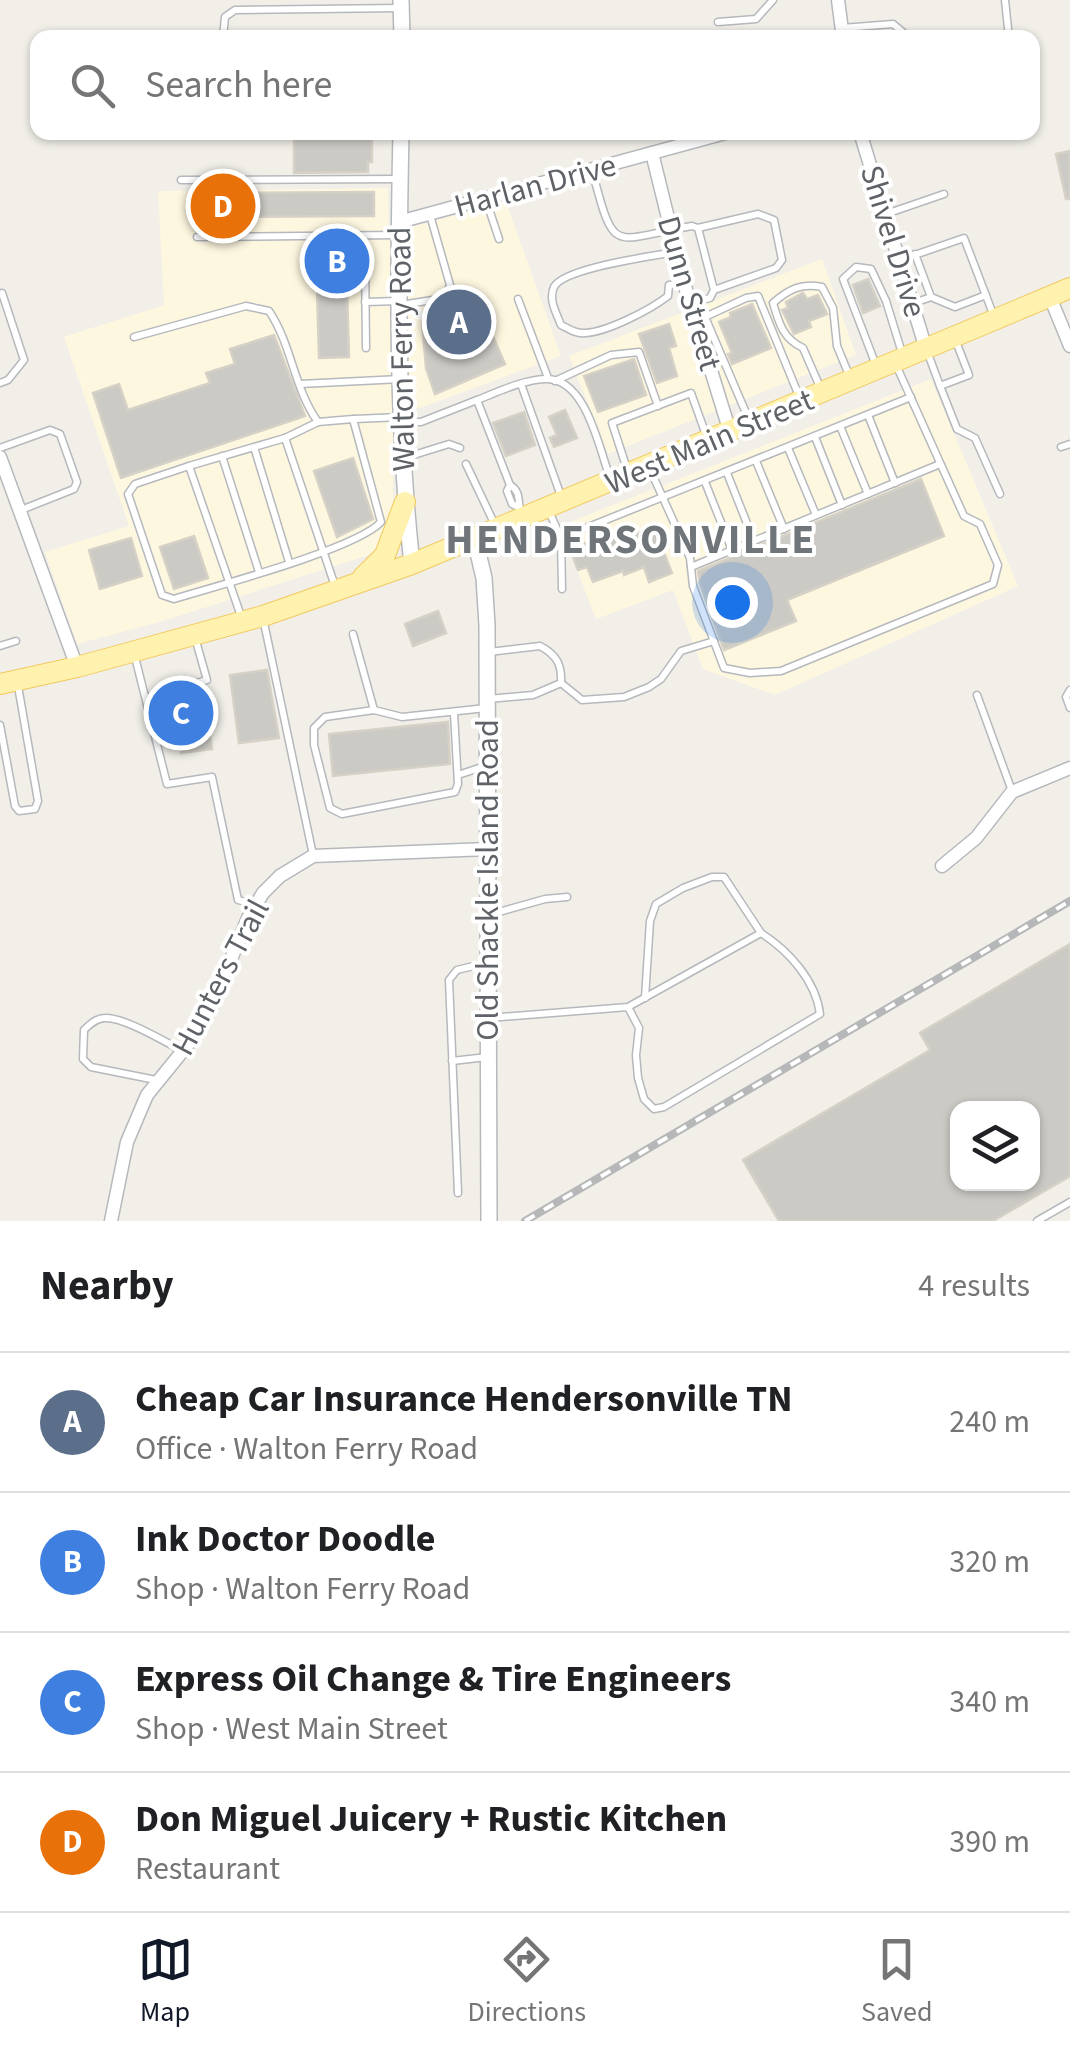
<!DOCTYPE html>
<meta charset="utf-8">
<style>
body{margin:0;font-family:"Source Sans 3",sans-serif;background:#f2f2f2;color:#202124}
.controls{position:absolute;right:30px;bottom:30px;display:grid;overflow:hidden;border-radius:20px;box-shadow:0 2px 8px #0004}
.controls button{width:90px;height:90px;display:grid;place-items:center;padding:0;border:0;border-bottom:2px solid #e0e0e0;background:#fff;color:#202124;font:50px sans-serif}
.you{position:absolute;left:732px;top:602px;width:35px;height:35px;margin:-25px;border:8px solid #fff;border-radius:50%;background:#1a73e8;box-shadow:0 0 0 15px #1a73e833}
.badge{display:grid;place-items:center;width:65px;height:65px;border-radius:50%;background:#111827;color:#fff;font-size:32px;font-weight:700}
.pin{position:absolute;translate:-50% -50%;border:5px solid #fff;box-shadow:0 2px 10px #0006}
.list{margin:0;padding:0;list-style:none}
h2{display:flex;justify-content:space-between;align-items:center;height:130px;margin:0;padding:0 40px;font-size:42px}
h2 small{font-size:32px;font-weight:400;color:#757577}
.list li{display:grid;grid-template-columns:65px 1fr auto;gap:30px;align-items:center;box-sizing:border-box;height:140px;padding:0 40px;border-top:2px solid #e0e0e0}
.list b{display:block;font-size:38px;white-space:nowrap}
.list p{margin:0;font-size:32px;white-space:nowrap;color:#757577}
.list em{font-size:32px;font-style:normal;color:#757577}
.icon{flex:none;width:55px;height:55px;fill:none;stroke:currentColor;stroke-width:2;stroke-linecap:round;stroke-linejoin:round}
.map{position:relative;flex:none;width:1070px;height:1221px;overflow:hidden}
.search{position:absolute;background:#fff;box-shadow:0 2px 8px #0004;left:30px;right:30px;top:30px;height:110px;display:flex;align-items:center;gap:25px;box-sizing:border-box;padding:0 35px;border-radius:20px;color:#757577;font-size:38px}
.sheet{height:690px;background:#fff}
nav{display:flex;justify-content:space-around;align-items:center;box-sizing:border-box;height:140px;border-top:2px solid #e0e0e0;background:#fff;font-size:28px;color:#757577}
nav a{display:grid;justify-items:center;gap:5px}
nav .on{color:#111827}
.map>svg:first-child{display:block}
.commercial{fill:#fef7e0}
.building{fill:#cccac5;stroke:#d6d1c6;stroke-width:2.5;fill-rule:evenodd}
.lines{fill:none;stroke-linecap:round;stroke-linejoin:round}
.service-casing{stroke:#b5b8bc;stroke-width:9}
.minor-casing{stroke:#b5b8bc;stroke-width:15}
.tertiary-casing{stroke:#b5b8bc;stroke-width:18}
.primary-casing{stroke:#f2c960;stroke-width:22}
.service{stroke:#fff;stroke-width:6}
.minor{stroke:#fff;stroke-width:12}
.tertiary{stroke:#fff;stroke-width:15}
.primary{stroke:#fff2af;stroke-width:20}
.rail-casing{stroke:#b6b7b8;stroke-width:8}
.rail{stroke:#fff;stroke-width:4;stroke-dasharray:11;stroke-linecap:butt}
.labels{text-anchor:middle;stroke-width:8;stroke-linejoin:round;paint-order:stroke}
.street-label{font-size:32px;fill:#5f6368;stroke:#fff}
.district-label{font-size:42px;font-weight:bold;letter-spacing:2.5px;fill:#70757a;stroke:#fff}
</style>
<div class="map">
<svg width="1070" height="1221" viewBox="0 0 1070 1221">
<rect width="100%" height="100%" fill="#f1efe8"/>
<g class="commercial">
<path d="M388,188L389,241L411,242V227L506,202L561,356L420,408L393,410V522L378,552L163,621L77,644L45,552L129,526L64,337L164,305L158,191Z"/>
<path d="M822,259L856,355L608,454L569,356Z"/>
<path d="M931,379L1018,586L775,695L703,669L673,590L596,619L560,526Z"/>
</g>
<g class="building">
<path d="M294,132H372V162H368V172L294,173Z"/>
<path d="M1070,151V199H1066L1056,154Z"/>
<path d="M374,192V216L189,217V193Z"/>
<path d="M346,253L349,357L319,358L316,254Z"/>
<path d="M868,279L880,306L863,313L853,285Z"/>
<path d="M803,293L807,299L818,295L827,314L809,321L811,327L794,334L782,310L788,308L786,302Z"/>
<path d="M477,299L505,364L435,394L426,368L422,321Z"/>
<path d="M752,304L771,348L732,364L728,354L732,353L719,322L731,317L730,313Z"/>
<path d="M669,324L676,346L669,348L677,376L657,383L639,334Z"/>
<path d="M274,335L305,416L121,478L93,393L119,384L128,410L210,383L206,373L235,364L230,349Z"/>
<path d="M634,359L646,395L598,412L584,376Z"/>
<path d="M565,410L577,438L554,447L550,438L557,435L549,417Z"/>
<path d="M524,412L535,445L506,456L493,423Z"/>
<path d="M353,458L373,519L337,537L314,471Z"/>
<path d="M921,479L944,536L787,600L796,621L724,650L700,584L698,571Z"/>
<path d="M629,526L632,535L654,527L672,573L649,582L644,567L624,575L623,571L593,582L587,567L578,570L570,549Z"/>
<path d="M194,536L208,578L174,589L160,547Z"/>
<path d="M131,538L142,576L100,589L89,550Z"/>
<path d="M438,611L446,633L413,646L405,624Z"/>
<path d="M267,670L279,738L239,743L230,675Z"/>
<path d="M205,699L212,749L181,753L177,722L191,720L188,701Z"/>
<path d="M448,722L450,764L333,776L329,734Z"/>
<path d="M1070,944V1176L993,1221H779L743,1160L930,1050L920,1033ZM958,1108H1032V1184H958Z"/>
</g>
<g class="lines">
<defs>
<g id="service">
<path d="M1005,0L1009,38"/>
<path d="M718,22L756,19L773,0"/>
<path d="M842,28L893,24L910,38"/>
<path d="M223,38L225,17L235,10L401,8"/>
<path d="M592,170C615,257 611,240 692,226L698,228L714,290L710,298L691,303"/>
<path d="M181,180L399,179"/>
<path d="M486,200L499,239"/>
<path d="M886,214L944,194"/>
<path d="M698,228L758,214L774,220L782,260L776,268L714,290"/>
<path d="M197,237L398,235"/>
<path d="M675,252C653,256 563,268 554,287C548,300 557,314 561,325C569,329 576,334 585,333C607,332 650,310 668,296L669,285L684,283"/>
<path d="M915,254L931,297"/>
<path d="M365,258L366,348"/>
<path d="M900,260L964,238L993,314"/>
<path d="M518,299L548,378"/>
<path d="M365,302L399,301"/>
<path d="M914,303L931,297L955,307L986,295"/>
<path d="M401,305L445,298L450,285L430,215"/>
<path d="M134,337L246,306L269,311C292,345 294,389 318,422"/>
<path d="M927,351L940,386L969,375L955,339"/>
<path d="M877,368L843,279L856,267L871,269L886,301L902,353"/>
<path d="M555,381L611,355L639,352L658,406"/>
<path d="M0,383L8,380L24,360L2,293"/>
<path d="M300,384L401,379"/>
<path d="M521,384L561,496"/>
<path d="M940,386L957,429L975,438L1000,494"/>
<path d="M820,387L803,348C783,339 779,323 773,303C789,289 801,283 822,287L833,308L837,346L849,375"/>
<path d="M477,400C498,392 522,380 545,379C586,377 599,448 610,478"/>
<path d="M868,415L895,483"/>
<path d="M354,419L401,417"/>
<path d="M749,420L705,317L746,298L758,296L799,396"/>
<path d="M403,422H421L477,400L510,485C522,492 517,503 521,513"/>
<path d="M840,426L868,494"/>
<path d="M815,437L842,505"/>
<path d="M254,447L289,562"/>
<path d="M1061,447L1070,444"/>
<path d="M0,448L50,430L60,434L77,482L74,489L21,510"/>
<path d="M788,448L816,515"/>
<path d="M222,456L259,572"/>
<path d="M404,458L449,444L460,448"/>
<path d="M756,461L784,529"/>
<path d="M466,464L495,525"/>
<path d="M189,466L135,484L128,494L162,595L174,599C216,586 356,549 381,522L353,419L318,422L285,438"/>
<path d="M649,467L690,558L693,586L724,668L750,673L781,671L993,584L998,565L980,524L964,516L897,367"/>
<path d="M627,469L612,423L691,393L706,435"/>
<path d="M727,473L754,541"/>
<path d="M705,482L732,550"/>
<path d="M510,485L507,491L512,504L518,507"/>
<path d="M548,509L561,538L911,397"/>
<path d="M561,538L562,589"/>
<path d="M691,567L940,464"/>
<path d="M263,618L313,855"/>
<path d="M242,619L189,466L285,438L336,589"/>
<path d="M353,634L374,710"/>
<path d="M0,646L16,641"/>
<path d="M489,652L540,646C557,655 562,665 561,683L582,700L624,697L649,687L661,679L681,651L714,641"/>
<path d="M134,653L167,784L212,777L238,900L254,904"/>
<path d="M1070,690L1066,697L1070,708"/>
<path d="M977,695L1012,791"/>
<path d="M146,698L207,680L196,641"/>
<path d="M488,699L533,695L561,683"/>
<path d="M454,713L458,784L455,792L342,814L330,808L314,745V728L325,717L374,710L402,717L486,708"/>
<path d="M0,725L15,806L19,811L35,809L38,801L18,686"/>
<path d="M458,775L485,766"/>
<path d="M488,915L545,899L567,897"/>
<path d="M645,998L650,921L656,904L683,888L712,877H724L761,933"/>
<path d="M489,1018L628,1007L761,933C789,951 816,981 820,1014L664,1107L654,1109L644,1099L638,1078L636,1055L639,1028L628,1007"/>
<path d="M452,1061L487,1057"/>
<path d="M156,1080L91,1067L83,1059L84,1030C89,1025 96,1018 105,1018C124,1017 165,1042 183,1051"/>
<path d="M458,1193L449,980L457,970L486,963"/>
<path d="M1037,1221L1070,1202"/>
</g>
<g id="minor">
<path d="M838,0L843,38"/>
<path d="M860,132L926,349"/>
<path d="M652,153L684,283L730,432"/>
<path d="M399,222L729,132"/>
<path d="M1050,297L1070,346"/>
<path d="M0,457L77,667"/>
<path d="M942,866L976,838L1012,792L1070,768"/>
<path d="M111,1221L127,1142L147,1095L190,1042L210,1010L248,918L263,893L280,876L313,856L487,849"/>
</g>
<g id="tertiary">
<path d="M401,0L402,38"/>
<path d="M401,132C398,276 396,422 412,564"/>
<path d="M475,540L484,578L487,625L489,1221"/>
</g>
<g id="primary">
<path d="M363,577L385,555L405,502"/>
<path d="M0,684L77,667L263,616L412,564L1070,288"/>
</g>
</defs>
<use href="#service" class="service-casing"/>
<use href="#minor" class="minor-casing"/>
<use href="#tertiary" class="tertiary-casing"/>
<use href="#primary" class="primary-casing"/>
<use href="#service" class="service"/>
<use href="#minor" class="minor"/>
<use href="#tertiary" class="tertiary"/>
<use href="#primary" class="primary"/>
<defs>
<path id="rail" d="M525,1221L1070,901"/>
</defs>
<use href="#rail" class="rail-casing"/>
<use href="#rail" class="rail"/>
</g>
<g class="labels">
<g class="street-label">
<text transform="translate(535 185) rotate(-15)" y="11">Harlan Drive</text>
<text transform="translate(894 241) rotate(73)" y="11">Shivel Drive</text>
<text transform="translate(690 293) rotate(74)" y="11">Dunn Street</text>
<text transform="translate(401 349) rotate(-91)" y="11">Walton Ferry Road</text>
<text transform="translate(709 441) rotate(-23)" y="11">West Main Street</text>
<text transform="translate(487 880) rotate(-90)" y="11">Old Shackle Island Road</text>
<text transform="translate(220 977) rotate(-62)" y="11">Hunters Trail</text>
</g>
<g class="district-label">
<text x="631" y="553">HENDERSONVILLE</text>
</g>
</g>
</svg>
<div class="controls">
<button><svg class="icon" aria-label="layers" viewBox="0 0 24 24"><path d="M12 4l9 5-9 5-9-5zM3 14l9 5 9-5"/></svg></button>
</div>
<div class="you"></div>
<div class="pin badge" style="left:459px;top:322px;background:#5c6f8a">A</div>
<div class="pin badge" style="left:337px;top:261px;background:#3f7fe0">B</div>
<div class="pin badge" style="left:181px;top:713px;background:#3f7fe0">C</div>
<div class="pin badge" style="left:223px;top:206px;background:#e8710a">D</div>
<div class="search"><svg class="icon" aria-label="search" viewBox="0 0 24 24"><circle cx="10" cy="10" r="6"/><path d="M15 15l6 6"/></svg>Search here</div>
</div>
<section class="sheet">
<h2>Nearby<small>4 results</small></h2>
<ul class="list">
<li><span class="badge" style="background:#5c6f8a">A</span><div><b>Cheap Car Insurance Hendersonville TN</b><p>Office · Walton Ferry Road</p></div><em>240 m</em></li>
<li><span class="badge" style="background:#3f7fe0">B</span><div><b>Ink Doctor Doodle</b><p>Shop · Walton Ferry Road</p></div><em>320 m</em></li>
<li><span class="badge" style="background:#3f7fe0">C</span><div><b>Express Oil Change &amp; Tire Engineers</b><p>Shop · West Main Street</p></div><em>340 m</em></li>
<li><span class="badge" style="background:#e8710a">D</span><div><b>Don Miguel Juicery + Rustic Kitchen</b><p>Restaurant</p></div><em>390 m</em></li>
</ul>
</section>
<nav>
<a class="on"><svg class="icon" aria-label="map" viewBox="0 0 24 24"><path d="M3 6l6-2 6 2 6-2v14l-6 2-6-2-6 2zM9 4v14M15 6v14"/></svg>Map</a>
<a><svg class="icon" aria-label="directions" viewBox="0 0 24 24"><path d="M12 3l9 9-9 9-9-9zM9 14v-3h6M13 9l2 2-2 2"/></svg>Directions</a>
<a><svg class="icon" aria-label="saved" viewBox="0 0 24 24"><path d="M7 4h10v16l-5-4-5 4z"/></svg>Saved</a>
</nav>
